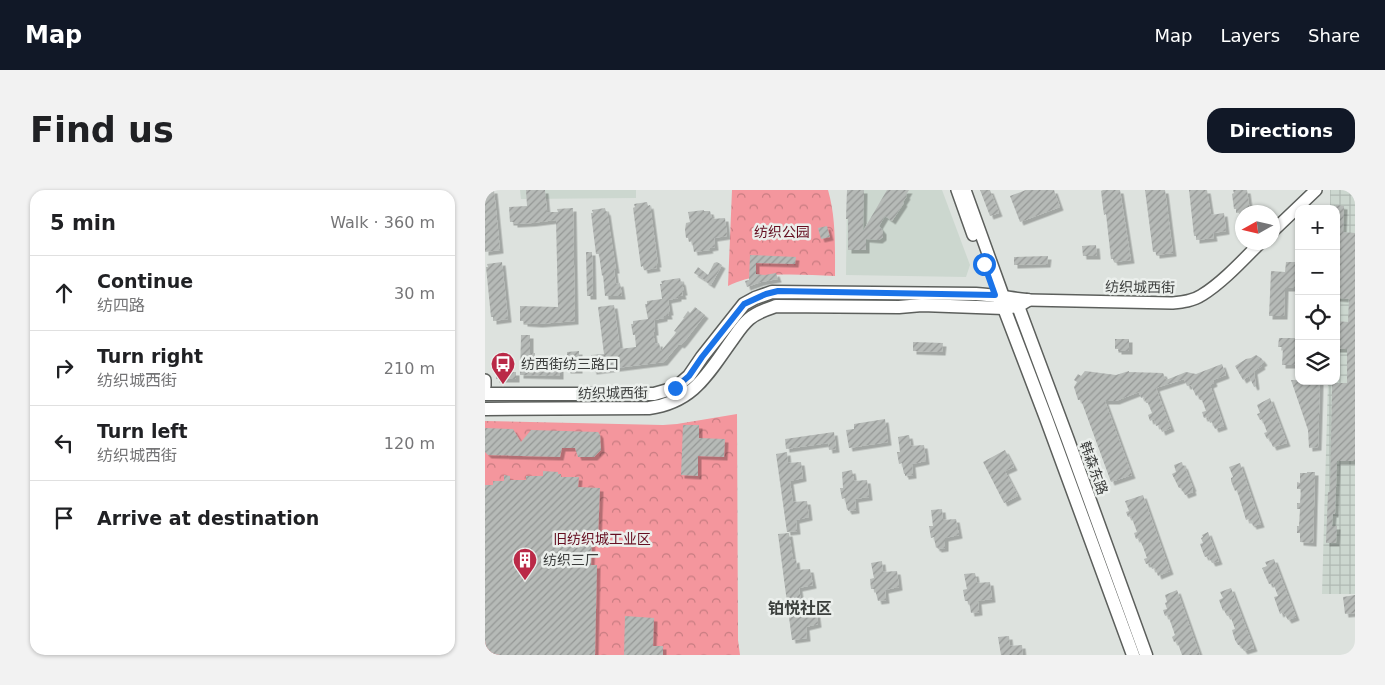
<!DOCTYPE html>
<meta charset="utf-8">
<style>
body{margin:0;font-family:"DejaVu Sans","Noto Sans SC",sans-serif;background:#f2f2f2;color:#202124}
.controls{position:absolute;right:15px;top:15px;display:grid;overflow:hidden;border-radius:10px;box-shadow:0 1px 4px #0004}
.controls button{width:45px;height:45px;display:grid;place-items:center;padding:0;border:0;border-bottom:1px solid #e0e0e0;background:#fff;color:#202124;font:25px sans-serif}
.compass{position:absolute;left:750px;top:15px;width:45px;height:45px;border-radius:50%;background:#fff;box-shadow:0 1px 4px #0004;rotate:262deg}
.stop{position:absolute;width:15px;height:15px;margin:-11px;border:4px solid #1a73e8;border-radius:50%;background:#fff}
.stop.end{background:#1a73e8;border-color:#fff;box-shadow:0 1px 5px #0008}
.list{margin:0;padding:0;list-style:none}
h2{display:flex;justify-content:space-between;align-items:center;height:65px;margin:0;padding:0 20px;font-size:21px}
h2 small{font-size:16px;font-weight:400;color:#757577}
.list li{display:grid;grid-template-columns:32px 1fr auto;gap:15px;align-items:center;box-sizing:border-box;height:75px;padding:0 20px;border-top:1px solid #e0e0e0}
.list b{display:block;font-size:19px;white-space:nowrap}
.list p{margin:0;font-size:16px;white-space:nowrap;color:#757577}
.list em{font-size:16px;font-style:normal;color:#757577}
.icon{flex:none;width:28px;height:28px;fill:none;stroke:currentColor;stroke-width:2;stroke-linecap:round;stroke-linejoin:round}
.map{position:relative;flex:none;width:870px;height:465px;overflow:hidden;border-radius:15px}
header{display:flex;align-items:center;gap:30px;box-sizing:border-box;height:70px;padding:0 25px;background:#111827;color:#fff}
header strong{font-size:24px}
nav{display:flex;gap:28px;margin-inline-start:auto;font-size:18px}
.intro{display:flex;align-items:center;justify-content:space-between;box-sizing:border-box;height:120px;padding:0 30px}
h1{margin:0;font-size:35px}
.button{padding:12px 22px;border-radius:15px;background:#111827;color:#fff;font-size:18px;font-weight:700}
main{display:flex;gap:30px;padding:0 30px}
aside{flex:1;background:#fff;border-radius:15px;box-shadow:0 1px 4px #0004}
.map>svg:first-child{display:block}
.built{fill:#ccd7cf}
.industrial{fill:url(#industrial-grid)}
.park{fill:url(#park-crowns)}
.building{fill:url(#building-hatch);filter:url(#shadow)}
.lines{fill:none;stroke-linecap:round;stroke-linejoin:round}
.tertiary-casing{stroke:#5c5f5c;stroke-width:14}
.secondary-casing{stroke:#5c5f5c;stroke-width:15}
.tertiary{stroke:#fff;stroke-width:11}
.secondary{stroke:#fff;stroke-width:12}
.route{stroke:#1a73e8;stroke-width:6}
.labels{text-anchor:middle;stroke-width:5;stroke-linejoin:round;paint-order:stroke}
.park-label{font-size:14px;fill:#660f22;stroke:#ebefec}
.street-label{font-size:14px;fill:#3b3d3c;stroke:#ebefec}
.poi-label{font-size:14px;fill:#3b3d3c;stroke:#ebefec;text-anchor:start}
.quarter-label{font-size:16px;font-weight:bold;fill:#3b3f3c;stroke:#ebefec}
</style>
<header>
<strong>Map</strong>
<nav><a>Map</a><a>Layers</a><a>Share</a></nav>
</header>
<div class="intro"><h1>Find us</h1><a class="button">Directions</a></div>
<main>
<aside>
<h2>5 min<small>Walk · 360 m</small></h2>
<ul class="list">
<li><svg class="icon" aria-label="ahead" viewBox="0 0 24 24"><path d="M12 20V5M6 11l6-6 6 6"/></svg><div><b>Continue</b><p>纺四路</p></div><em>30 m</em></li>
<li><svg class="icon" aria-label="right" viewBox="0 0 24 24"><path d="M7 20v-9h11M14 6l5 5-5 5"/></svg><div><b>Turn right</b><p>纺织城西街</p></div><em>210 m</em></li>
<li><svg class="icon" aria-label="left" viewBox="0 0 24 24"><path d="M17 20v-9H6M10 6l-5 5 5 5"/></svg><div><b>Turn left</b><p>纺织城西街</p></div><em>120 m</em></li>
<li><svg class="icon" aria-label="arrive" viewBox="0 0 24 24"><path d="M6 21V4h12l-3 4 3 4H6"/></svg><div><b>Arrive at destination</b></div></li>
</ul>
</aside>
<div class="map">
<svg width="870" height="465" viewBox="0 0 870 465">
<defs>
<pattern id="industrial-grid" width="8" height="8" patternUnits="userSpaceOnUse" patternTransform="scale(1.25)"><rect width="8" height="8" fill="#ccd7cf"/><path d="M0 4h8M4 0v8" fill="none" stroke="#b0b9b3"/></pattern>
<pattern id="park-crowns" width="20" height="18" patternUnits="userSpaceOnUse" patternTransform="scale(1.25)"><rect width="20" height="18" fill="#f4969d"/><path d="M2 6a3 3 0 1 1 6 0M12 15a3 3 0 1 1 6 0" fill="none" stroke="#c77c81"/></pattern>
<pattern id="building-hatch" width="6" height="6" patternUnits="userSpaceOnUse" patternTransform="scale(1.25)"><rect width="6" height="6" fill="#b6bab7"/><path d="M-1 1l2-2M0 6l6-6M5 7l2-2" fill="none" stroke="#959896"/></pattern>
<filter id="shadow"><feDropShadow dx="3.5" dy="3.5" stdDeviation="0" flood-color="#0004"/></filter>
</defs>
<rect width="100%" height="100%" fill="#dde2de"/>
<g class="built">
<path d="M35,0H151V8L36,9Z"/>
<path d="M362,0H457L485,75L481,87L361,85Z"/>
</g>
<path class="industrial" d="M845,0H870V404H837L843,191H851V19H845Z"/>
<g class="park">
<path d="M247,0H343C351,27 350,57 350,86C315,85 275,80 243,96Z"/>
<path d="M252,224L253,450L255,465H0V231L178,235L192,234Z"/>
</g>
<g class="building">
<path d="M0,0H9L15,60L0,62Z"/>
<path d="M41,0H60L62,22H73L72,19L88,18L90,131L54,134L39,133V131H35V116L73,117L71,30L47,33L29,34V32H25L24,17L42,16Z"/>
<path d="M362,0H379L378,41L402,0H424L421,5L422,6L418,12L419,13L407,31L400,26L394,36L398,41V47L394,50L381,49V60H363V29H361Z"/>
<path d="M495,0H505L514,23L505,26Z"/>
<path d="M541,0H569L575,17L535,32L525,6Z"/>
<path d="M618,0H635L646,70L629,72L628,69H626L621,24L619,25L616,1Z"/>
<path d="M660,0H680L688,63L671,65V62H668Z"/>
<path d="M704,0H722L726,25L739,23L741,41L728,43L729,48L711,50V46H709Z"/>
<path d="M748,0H762L765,21L751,23V19H749L747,4L749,3Z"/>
<path d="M162,12L163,16L165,15L173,74H171L172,78L159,80L158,76L156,77L148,18L150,17L149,14Z"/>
<path d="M851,15L859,16L858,42L870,43V271H852L850,324H848L847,336H852L851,353H841L843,302H845L847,193H862V159H851V131L863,132L864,109L851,108Z"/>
<path d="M120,18L121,22L122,21L124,35L131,80H129L131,94L135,93L137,106H120L118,85L117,86L114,64H111L106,23H108L107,20Z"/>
<path d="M219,20V21H225L227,29L240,28L242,46L229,48L230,57L224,58L225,60L209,62L207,51L204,52L203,48H201L200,40L201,33L205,32L203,22Z"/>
<path d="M342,36L345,47L336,49L333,38Z"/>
<path d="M611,55L612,66H598L597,56Z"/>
<path d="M101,62H107L108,106H102Z"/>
<path d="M265,65L311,67L310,74L271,73V84L280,85L291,83L293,89L276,92L262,97L260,91L264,90Z"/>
<path d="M563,66L562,74L529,75V67Z"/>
<path d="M17,72L23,129L8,131V127H6L1,77H3L2,74Z"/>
<path d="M232,72L237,75L226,95L220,91V90L209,83L213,77L223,85L229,73Z"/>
<path d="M801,72H814L813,98H800L799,126H784L786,81L800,82Z"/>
<path d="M195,88L196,92L197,91L199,102H197L198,106H193V108L183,110L185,122H183L184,126H179V128L169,130L170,142H168L170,154L174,153L176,161L190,144L191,142L189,141L199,128H198L203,121L205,123L210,117L220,125L199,152L196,155L194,154L179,172L108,181L106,165L119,164L113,117L129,115L135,159L151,157L150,145H148L146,134H148V131L163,129L160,114H162V111L177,109L175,94H177L176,91Z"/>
<path d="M36,145H45V163H50V178H75V186L35,185Z"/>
<path d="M794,148H812V175H797L798,157H793Z"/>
<path d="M630,149H644V161H633V159H630Z"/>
<path d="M428,152L458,153L457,162L428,161Z"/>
<path d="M94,161V180H82V162Z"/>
<path d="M771,165L776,168L779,172L776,174L777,176L769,181L771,196L769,197L764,186L758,190L750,176L761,169L766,168Z"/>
<path d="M737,174L741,185L728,190L729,193L725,195L739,236L730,239L727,232L725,233L723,227L719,228L717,222L721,221L717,210H715L713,205L711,206L706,195L702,196L699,189L671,198L686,238L677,242L674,235L671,236L669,229L665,231L663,225L667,223L663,213H661L659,207L656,208L654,202L631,211H620L647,285L626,292L596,210H593L589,197L592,192L589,190L593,184L596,186L600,181L631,185L644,181V182L678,183L681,190L701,182L711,184Z"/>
<rect x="11" y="182" width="20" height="7"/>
<path d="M806,190L835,191L833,257L824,258L823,240Z"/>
<path d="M785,208L802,253L788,257L784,248L782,249L779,243L782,242L777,229L775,230L772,224L775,223L772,215Z"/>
<path d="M400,229L403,252L364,258L361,240L369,239V234Z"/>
<path d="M198,235H214V248L240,249L239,267L213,266V286L196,285Z"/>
<path d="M0,238L28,239L36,252L46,240L113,242L115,245L116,260L109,267H93L90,258H77L75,267L3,265L0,262Z"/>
<path d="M349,242L351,259L344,260L343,253L301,259L300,249Z"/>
<path d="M424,245L426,256L439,255L441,271L427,274L428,285L420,286V284H419L417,273L414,274L412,262H415L413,247Z"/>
<path d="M520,260L529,277L520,281L533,306L519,313L498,272Z"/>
<path d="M302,262L303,273L316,272L318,288L305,291L308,312L322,311L324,327L311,330L312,341L302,342L291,264Z"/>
<path d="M697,272L698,276L699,275L708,298H707L708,302L700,305L696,298H694L687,284L691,282L689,275Z"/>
<path d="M755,273L776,334L768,336L767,333L766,334L764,329L761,330L752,300L750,301L746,291V288L748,287L744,277Z"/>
<path d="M367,280L369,291L382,290L384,307L370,309L371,320L363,321V319L362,320L360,308L357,309L355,298H358L357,282Z"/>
<path d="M58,281L73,282V284H76V287H94L93,297L115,298L113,348H107L106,375H112L110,465H0V295H8V291H19V285L25,286V290H41V286H58Z"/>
<path d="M822,282H830L828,353L815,352V343H812V336H814L815,319H812V313H815L816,299H812V292L815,293V283H822Z"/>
<path d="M658,305L685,381L673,386L670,378L667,379L665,373L661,374L659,369L662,368L658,357L654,348L651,349L649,343L652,342L646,326L643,327L641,322L644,321L640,311Z"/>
<path d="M457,319L458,330L471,329L474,345L460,348V358L453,359L452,357L451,358L449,347L446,348L444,336H448L446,320Z"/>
<path d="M723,342L734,371L727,373L723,366L720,367L719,365L715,354L718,353L716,348L718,347L717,345Z"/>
<path d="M304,343L308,370L311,369L312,380L325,379L328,395L314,398L317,419L331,418L333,434L321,437L322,448L307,450L293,344Z"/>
<path d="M789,369L811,427L803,430L798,422L795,424L789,407L793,406L788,393L784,394L777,378L782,376L780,372Z"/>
<path d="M397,371L398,382L412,381L414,397L400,400L401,410L393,411L390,399H386L385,389L389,388L386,373Z"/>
<path d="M490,383L492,393L505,392L507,409L493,411L494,422L486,423L484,411H480L478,400L482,399L479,384Z"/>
<path d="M746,398L769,458L759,461L755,455H753L750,450L747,440L750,439L745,425L742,426L739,420L738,421L734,410L738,408L735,402Z"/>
<path d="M692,400L715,465H697L692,451L689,452L687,447L690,445L683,425L680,426L678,420L682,419L680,413L682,412L680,405Z"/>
<path d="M870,405V423L860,424L858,407Z"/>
<path d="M140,426L169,428L168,456H178V465H139Z"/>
<path d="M524,446L525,456L537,455L538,465H516L513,447Z"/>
</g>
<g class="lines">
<defs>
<g id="tertiary">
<path d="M472,0L488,45"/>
<path d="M480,0L519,108"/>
<path d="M788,41L831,0"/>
<path d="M543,110L687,113C697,112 708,111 717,105C737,93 759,69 776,52"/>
<path d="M0,190V196"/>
</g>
<g id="secondary">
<path d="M515,111L519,118L561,228L648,465"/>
<path d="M526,112L533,116L583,250L661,465"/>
<path d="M0,204H169L190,198L204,186L217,167L259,114L270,108L287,102L491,104C508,105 524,108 541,110"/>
<path d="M0,219L164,218C209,212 223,183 247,150C252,143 257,135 264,129C272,122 282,119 291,116L414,117L437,115L519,118L533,116L543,110"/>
</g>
</defs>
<use href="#tertiary" class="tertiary-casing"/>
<use href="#secondary" class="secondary-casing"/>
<use href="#tertiary" class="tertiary"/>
<use href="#secondary" class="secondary"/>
</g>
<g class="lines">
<path class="route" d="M190,198L204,186L217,167L259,114L281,104L293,101L510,105L499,74"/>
</g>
<defs>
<symbol id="bus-pin" viewBox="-11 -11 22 30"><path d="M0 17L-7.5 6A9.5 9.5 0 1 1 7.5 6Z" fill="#ba2947" stroke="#ebefec"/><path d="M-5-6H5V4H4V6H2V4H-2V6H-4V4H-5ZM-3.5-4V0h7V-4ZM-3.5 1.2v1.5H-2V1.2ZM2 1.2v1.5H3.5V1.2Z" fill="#fff"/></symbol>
<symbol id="building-pin" viewBox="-11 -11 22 30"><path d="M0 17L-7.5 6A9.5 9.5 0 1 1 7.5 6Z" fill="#ba2947" stroke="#ebefec"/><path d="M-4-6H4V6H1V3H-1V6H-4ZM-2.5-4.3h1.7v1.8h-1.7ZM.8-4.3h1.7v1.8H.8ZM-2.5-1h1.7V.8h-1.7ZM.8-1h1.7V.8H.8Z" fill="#fff"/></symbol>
</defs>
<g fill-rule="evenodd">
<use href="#bus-pin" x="4" y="160" width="28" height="38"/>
<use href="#building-pin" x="26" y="356" width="28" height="38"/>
</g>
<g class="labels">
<g class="park-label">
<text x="297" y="47">纺织公园</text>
<text x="117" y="354">旧纺织城工业区</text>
</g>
<g class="street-label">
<text transform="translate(655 97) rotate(1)" y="5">纺织城西街</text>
<text transform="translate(128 203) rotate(-1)" y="5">纺织城西街</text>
<text transform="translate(609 278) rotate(70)" y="5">韩森东路</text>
</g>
<g class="poi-label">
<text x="36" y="179">纺西街纺三路口</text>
<text x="58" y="375">纺织三厂</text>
</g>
<g class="quarter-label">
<text x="315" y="424">铂悦社区</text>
</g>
</g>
</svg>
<div class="controls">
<button>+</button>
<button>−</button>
<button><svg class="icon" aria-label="locate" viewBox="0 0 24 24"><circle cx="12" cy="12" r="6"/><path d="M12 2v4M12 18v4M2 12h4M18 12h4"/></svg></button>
<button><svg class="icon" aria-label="layers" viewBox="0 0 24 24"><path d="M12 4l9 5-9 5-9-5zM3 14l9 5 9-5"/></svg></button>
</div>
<svg class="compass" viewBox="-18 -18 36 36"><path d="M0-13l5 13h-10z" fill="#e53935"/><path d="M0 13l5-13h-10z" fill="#757577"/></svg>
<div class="stop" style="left:499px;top:74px"></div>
<div class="stop end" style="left:190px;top:198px"></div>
</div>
</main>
